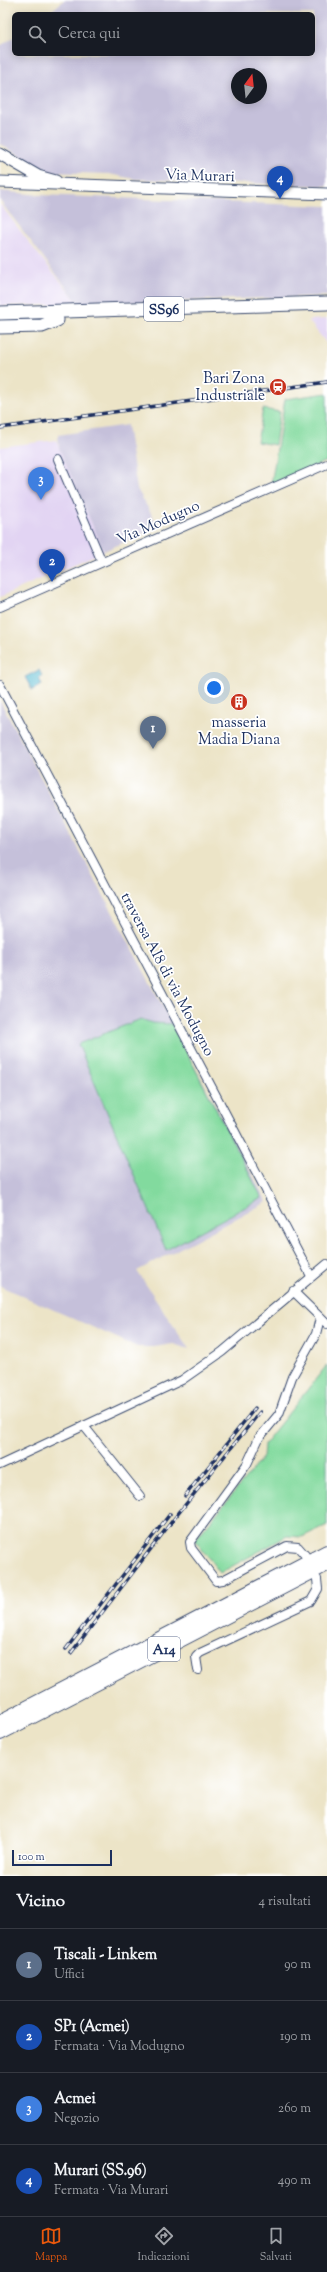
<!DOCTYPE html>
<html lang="it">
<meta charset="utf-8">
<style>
body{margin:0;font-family:"Sorts Mill Goudy",serif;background:#242831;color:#f1f3f6}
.compass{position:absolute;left:231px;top:68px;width:36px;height:36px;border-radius:50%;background:#171b24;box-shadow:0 2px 10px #0003;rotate:15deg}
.scale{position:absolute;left:12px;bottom:10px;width:100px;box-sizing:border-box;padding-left:4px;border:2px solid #1b2f5e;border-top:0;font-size:11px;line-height:14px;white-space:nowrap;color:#1b2f5e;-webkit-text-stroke:3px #fff;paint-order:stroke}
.you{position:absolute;left:214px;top:688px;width:14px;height:14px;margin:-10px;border:3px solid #fff;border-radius:50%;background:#1a73e8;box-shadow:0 0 0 6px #1a73e833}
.badge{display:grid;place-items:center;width:26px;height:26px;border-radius:50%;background:#ea580c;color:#fff;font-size:13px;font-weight:700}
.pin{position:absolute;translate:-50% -33px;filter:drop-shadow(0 1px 2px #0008)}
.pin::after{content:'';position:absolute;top:21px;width:14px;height:12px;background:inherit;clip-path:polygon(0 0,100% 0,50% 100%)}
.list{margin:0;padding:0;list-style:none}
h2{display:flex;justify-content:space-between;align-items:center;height:52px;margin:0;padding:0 16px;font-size:17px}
h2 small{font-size:13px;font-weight:400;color:#9ea1a6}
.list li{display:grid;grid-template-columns:26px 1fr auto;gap:12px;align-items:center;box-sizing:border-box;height:72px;padding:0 16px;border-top:1px solid #363941}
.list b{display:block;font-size:15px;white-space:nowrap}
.list p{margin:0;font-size:13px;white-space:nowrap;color:#9ea1a6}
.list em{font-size:13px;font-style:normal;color:#9ea1a6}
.icon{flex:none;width:22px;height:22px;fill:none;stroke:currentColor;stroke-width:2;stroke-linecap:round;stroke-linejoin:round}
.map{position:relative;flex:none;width:327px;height:1876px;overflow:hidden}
.search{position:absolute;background:#171b24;box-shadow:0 2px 10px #0003;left:12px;right:12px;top:12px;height:44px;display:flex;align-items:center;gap:10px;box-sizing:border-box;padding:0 14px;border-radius:6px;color:#9ea1a6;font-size:15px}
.sheet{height:340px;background:#171b24}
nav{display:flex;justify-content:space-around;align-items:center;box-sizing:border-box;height:56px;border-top:1px solid #363941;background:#171b24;font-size:11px;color:#9ea1a6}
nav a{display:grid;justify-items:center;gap:2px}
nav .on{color:#ea580c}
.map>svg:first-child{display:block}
.built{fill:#e2d4f3}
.industrial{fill:#c5c0da;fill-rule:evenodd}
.green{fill:#82da9e;stroke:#4e847e}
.water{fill:#4eb6cd;stroke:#347296}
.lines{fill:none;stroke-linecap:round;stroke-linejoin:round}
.street-casing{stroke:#3a4a6e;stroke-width:10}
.secondary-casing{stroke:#3a4a6e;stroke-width:13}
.primary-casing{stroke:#3a4a6e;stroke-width:15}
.highway-casing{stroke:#3a4a6e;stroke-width:16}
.street{stroke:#fff;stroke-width:8}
.secondary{stroke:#fff;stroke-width:11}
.primary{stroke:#fff;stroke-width:13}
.highway{stroke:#fff;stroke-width:14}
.rail-casing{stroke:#1b2f5e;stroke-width:3.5}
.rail{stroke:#fff;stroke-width:2;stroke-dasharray:6;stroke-linecap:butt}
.labels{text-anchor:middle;stroke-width:3.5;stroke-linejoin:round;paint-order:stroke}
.shield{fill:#fff;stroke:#5f6d8e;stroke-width:1}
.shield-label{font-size:14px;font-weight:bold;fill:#1b2f5e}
.street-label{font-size:15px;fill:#1b2f5e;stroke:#fff}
.poi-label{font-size:15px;fill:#1b2f5e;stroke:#fff;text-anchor:end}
</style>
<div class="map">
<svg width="327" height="1876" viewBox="0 0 327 1876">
<rect width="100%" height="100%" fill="#fff"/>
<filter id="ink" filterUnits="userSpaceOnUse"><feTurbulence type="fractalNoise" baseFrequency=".025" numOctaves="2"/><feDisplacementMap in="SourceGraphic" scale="8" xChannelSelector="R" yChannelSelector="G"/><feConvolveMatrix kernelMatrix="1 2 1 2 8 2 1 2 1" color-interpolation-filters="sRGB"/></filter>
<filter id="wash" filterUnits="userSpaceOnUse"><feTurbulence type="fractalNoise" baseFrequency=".012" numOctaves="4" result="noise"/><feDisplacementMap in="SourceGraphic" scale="16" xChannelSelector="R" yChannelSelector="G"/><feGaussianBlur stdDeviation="0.9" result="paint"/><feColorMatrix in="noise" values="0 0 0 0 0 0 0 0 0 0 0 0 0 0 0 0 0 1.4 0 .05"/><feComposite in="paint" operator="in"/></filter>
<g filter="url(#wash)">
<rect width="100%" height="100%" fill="#ece4c7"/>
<g class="built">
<path d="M0,204L35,250L79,304L0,306Z"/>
<path d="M327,319V344L308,320Z"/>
<path d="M56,440L104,551L0,597V447Z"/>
</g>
<g class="industrial">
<path d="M64,0H327V186L134,179L109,174L48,172L0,144V46L14,37V54H313V14H48ZM237,74H261V98H237Z"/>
<path d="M0,191L39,195L327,206V296L79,304L0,201Z"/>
<path d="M127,425L137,489L159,527L104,551L59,448L58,435Z"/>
<path d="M0,701L267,1202L137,1271L189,1349L173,1344L154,1347H137L0,1286Z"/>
</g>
<g class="green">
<path d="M327,393V461L271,485L285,399Z"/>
<path d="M263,409L280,412L275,445L257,442Z"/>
<path d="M141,1019L152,1023L172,1024L262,1198L166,1250L78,1044Z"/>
<path d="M327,1365V1525L302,1537L287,1536L220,1573L195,1540L263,1457L264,1444Z"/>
</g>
<path class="water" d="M39,670L42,676L39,678L42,685L32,690L25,677Z"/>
</g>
<g filter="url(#ink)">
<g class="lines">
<defs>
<g id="street">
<path d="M58,459L102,562"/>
<path d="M0,607L327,464"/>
<path d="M0,685L311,1276"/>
<path d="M293,1291L327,1324"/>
<path d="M84,1426L140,1496"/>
<path d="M0,1465L182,1380L222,1352L327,1264"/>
<path d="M305,1555L298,1547L287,1546L223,1580L216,1581L191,1548L190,1542L247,1464L259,1438L279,1414L292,1377L316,1334L320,1318"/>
<path d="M198,1670L196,1657L200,1653L311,1601L318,1589L317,1579"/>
</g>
<g id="secondary">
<path d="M0,154L38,176L56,181"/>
<path d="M0,182L327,194"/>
</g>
<g id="primary">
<path d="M0,313L327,303"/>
<path d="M0,327L42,326L57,320"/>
</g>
<g id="highway">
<path d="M0,1722L327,1552"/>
<path d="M0,1733L327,1564"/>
</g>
</defs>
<use href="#street" class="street-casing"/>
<use href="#secondary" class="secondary-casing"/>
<use href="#primary" class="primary-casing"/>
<use href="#highway" class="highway-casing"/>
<use href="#street" class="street"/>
<use href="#secondary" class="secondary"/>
<use href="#primary" class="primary"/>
<use href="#highway" class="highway"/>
<defs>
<g id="rail">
<path d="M0,428L327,382"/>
<path d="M185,1496L255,1408"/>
<path d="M66,1649L170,1514"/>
<path d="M71,1653L173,1520L260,1412"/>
</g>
</defs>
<use href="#rail" class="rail-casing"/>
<use href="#rail" class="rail"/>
</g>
</g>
<defs>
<symbol id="station-disc" viewBox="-11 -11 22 22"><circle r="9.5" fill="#c8321e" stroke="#fff"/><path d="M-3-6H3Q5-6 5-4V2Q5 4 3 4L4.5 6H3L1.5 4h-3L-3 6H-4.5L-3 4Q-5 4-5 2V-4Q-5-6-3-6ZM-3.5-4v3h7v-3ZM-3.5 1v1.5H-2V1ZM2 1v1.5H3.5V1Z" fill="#fff"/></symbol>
<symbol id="building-disc" viewBox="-11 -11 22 22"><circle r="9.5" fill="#c8321e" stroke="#fff"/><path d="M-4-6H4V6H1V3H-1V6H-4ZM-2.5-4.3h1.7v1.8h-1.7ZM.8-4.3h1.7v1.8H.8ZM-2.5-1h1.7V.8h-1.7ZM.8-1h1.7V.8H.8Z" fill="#fff"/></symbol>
</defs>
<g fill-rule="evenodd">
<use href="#station-disc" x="268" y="377" width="20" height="20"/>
<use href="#building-disc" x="229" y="692" width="20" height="20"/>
</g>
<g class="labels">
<g class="shield">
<rect x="144" y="297" width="40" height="24" rx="3"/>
<rect x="148" y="1637" width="32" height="24" rx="3"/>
</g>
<g class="shield-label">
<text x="164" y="314">SS96</text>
<text x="164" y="1654">A14</text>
</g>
<g class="street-label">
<text transform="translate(200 175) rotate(2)" y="5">Via Murari</text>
<text transform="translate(158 522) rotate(-24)" y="5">Via Modugno</text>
<text transform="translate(168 974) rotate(62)" y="5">traversa AI8 di via Modugno</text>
</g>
<g class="poi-label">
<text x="265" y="383">Bari Zona<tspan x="265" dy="17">Industriale</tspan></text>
<text x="239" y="727" text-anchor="middle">masseria<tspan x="239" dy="17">Madia Diana</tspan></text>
</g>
</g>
</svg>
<svg class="compass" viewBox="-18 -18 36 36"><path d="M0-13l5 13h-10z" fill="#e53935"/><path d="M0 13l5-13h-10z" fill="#9ea1a6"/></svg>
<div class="scale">100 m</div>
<div class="you"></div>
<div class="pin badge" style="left:153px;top:749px;background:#5c6f8a">1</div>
<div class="pin badge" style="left:52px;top:582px;background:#1a4fb4">2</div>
<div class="pin badge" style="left:41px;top:500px;background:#3f7fe0">3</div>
<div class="pin badge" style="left:280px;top:199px;background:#1a4fb4">4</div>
<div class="search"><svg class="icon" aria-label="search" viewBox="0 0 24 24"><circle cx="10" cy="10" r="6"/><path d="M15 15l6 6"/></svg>Cerca qui</div>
</div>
<section class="sheet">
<h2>Vicino<small>4 risultati</small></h2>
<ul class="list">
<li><span class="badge" style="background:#5c6f8a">1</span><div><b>Tiscali - Linkem</b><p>Uffici</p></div><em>90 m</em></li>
<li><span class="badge" style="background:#1a4fb4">2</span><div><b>SP1 (Acmei)</b><p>Fermata · Via Modugno</p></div><em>190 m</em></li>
<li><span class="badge" style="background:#3f7fe0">3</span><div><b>Acmei</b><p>Negozio</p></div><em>260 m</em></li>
<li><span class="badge" style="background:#1a4fb4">4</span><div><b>Murari (SS.96)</b><p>Fermata · Via Murari</p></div><em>490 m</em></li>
</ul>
</section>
<nav>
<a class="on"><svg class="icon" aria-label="map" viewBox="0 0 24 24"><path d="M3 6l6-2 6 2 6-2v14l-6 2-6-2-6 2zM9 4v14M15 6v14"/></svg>Mappa</a>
<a><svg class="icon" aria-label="directions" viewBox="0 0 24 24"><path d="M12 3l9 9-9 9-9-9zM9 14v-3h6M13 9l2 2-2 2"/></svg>Indicazioni</a>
<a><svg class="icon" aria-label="saved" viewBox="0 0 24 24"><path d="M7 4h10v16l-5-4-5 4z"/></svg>Salvati</a>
</nav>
